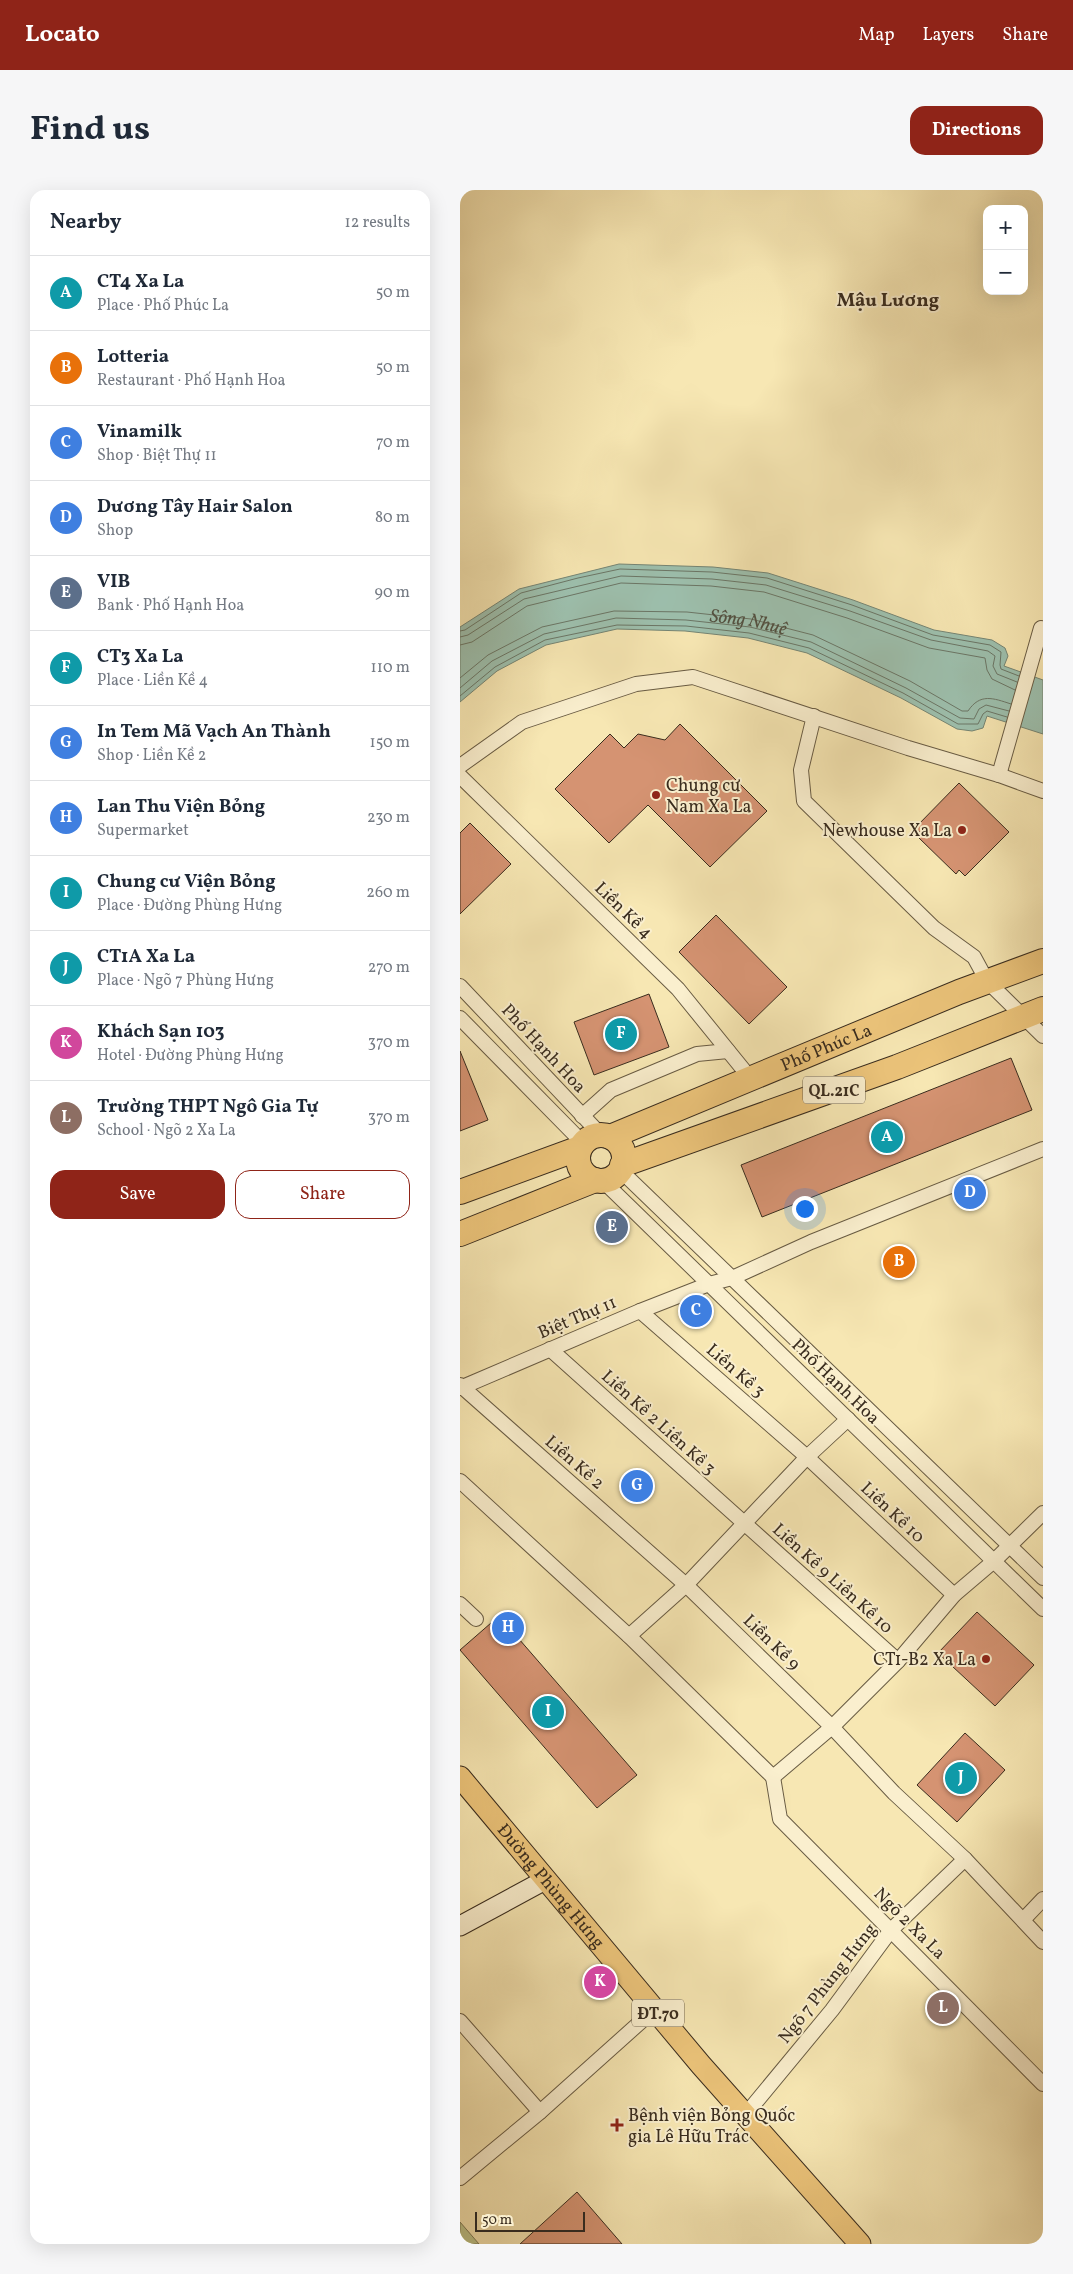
<!DOCTYPE html>
<meta charset="utf-8">
<style>
body{margin:0;font-family:Vollkorn,serif;background:#f6f6f7;color:#1f2937}
.controls{position:absolute;right:15px;top:15px;display:grid;overflow:hidden;border-radius:10px;box-shadow:0 5px 20px #0002}
.controls button{width:45px;height:45px;display:grid;place-items:center;padding:0;border:0;border-bottom:1px solid #e0e1e3;background:#fff;color:#1f2937;font:25px sans-serif}
.scale{position:absolute;left:15px;bottom:12px;width:110px;box-sizing:border-box;padding-left:5px;border:2px solid #392c1e;border-top:0;font-size:14px;line-height:18px;white-space:nowrap;color:#392c1e;-webkit-text-stroke:4px #faefce;paint-order:stroke}
.you{position:absolute;left:344px;top:1018px;width:18px;height:18px;margin:-12px;border:4px solid #fff;border-radius:50%;background:#1a73e8;box-shadow:0 0 0 8px #1a73e833}
.badge{display:grid;place-items:center;width:32px;height:32px;border-radius:50%;background:#8f2418;color:#fff;font-size:16px;font-weight:700}
.pin{position:absolute;translate:-50% -50%;border:2px solid #fff;box-shadow:0 1px 5px #0006}
.list{margin:0;padding:0;list-style:none}
h2{display:flex;justify-content:space-between;align-items:center;height:65px;margin:0;padding:0 20px;font-size:21px}
h2 small{font-size:16px;font-weight:400;color:#747a83}
.list li{display:grid;grid-template-columns:32px 1fr auto;gap:15px;align-items:center;box-sizing:border-box;height:75px;padding:0 20px;border-top:1px solid #e0e1e3}
.list b{display:block;font-size:19px;white-space:nowrap}
.list p{margin:0;font-size:16px;white-space:nowrap;color:#747a83}
.list em{font-size:16px;font-style:normal;color:#747a83}
.actions{display:flex;gap:10px;padding:15px 20px}
.actions a{flex:1;padding:11px 0;border:1px solid #8f2418;border-radius:15px;text-align:center;font-size:18px;color:#8f2418}
.actions .main{background:#8f2418;color:#fff}
.map{position:relative;flex:none;width:583px;height:2054px;overflow:hidden;border-radius:15px}
header{display:flex;align-items:center;gap:30px;box-sizing:border-box;height:70px;padding:0 25px;background:#8f2418;color:#fff}
header strong{font-size:24px}
nav{display:flex;gap:28px;margin-inline-start:auto;font-size:18px}
.intro{display:flex;align-items:center;justify-content:space-between;box-sizing:border-box;height:120px;padding:0 30px}
h1{margin:0;font-size:35px}
.button{padding:12px 22px;border-radius:15px;background:#8f2418;color:#fff;font-size:18px;font-weight:700}
main{display:flex;gap:30px;padding:0 30px}
aside{flex:1;background:#fff;border-radius:15px;box-shadow:0 5px 20px #0002}
.map>svg:first-child{display:block}
.green{fill:#bdc58c;stroke:#7b7855}
.water{fill:#9dc0ae;stroke:#758574}
.lines{fill:none;stroke-linecap:round;stroke-linejoin:round}
.shore{stroke:#6b7666;stroke-width:1}
.building{fill:#d59372;stroke:#392c1e}
.street-casing{stroke:#685b43;stroke-width:16}
.secondary-casing{stroke:#392c1e;stroke-width:21}
.primary-casing{stroke:#392c1e;stroke-width:23}
.highway-casing{stroke:#392c1e;stroke-width:26}
.street{stroke:#faefce;stroke-width:14}
.secondary{stroke:#faefce;stroke-width:19}
.primary{stroke:#ecc47a;stroke-width:21}
.highway{stroke:#ecc47a;stroke-width:24}
.poi-dot{fill:#8f2418;stroke:#faefce;stroke-width:2}
.labels{text-anchor:middle;stroke-width:4;stroke-linejoin:round;paint-order:stroke}
.shield{fill:#faefce;stroke:#736653;stroke-width:1}
.shield-label{font-size:16px;font-weight:bold;fill:#392c1e}
.poi-label{font-size:18px;fill:#392c1e;stroke:#faefce;text-anchor:start}
.street-label{font-size:18px;fill:#392c1e;stroke:#faefce}
.neighbourhood-label{font-size:19px;font-weight:bold;fill:#392c1e;stroke:#faefce}
.water-label{font-size:19px;font-style:italic;fill:#525142;stroke:#faefce}
</style>
<header>
<strong>Locato</strong>
<nav><a>Map</a><a>Layers</a><a>Share</a></nav>
</header>
<div class="intro"><h1>Find us</h1><a class="button">Directions</a></div>
<main>
<aside>
<h2>Nearby<small>12 results</small></h2>
<ul class="list">
<li><span class="badge" style="background:#0f9aa8">A</span><div><b>CT4 Xa La</b><p>Place · Phố Phúc La</p></div><em>50 m</em></li>
<li><span class="badge" style="background:#e8710a">B</span><div><b>Lotteria</b><p>Restaurant · Phố Hạnh Hoa</p></div><em>50 m</em></li>
<li><span class="badge" style="background:#3f7fe0">C</span><div><b>Vinamilk</b><p>Shop · Biệt Thự 11</p></div><em>70 m</em></li>
<li><span class="badge" style="background:#3f7fe0">D</span><div><b>Dương Tây Hair Salon</b><p>Shop</p></div><em>80 m</em></li>
<li><span class="badge" style="background:#5c6f8a">E</span><div><b>VIB</b><p>Bank · Phố Hạnh Hoa</p></div><em>90 m</em></li>
<li><span class="badge" style="background:#0f9aa8">F</span><div><b>CT3 Xa La</b><p>Place · Liền Kề 4</p></div><em>110 m</em></li>
<li><span class="badge" style="background:#3f7fe0">G</span><div><b>In Tem Mã Vạch An Thành</b><p>Shop · Liền Kề 2</p></div><em>150 m</em></li>
<li><span class="badge" style="background:#3f7fe0">H</span><div><b>Lan Thu Viện Bỏng</b><p>Supermarket</p></div><em>230 m</em></li>
<li><span class="badge" style="background:#0f9aa8">I</span><div><b>Chung cư Viện Bỏng</b><p>Place · Đường Phùng Hưng</p></div><em>260 m</em></li>
<li><span class="badge" style="background:#0f9aa8">J</span><div><b>CT1A Xa La</b><p>Place · Ngõ 7 Phùng Hưng</p></div><em>270 m</em></li>
<li><span class="badge" style="background:#d1479c">K</span><div><b>Khách Sạn 103</b><p>Hotel · Đường Phùng Hưng</p></div><em>370 m</em></li>
<li><span class="badge" style="background:#8d6e63">L</span><div><b>Trường THPT Ngô Gia Tự</b><p>School · Ngõ 2 Xa La</p></div><em>370 m</em></li>
</ul>
<div class="actions"><a class="main">Save</a><a>Share</a></div>
</aside>
<div class="map">
<svg width="583" height="2054" viewBox="0 0 583 2054">
<rect width="100%" height="100%" fill="#f7e7b3"/>
<filter id="stains"><feTurbulence type="fractalNoise" baseFrequency=".004" numOctaves="4"/><feColorMatrix values="0 0 0 0 .2 0 0 0 0 .09 0 0 0 0 .02 0 0 0 .5 -.17"/></filter>
<radialGradient id="worn" r=".72"><stop offset=".6" stop-color="#630" stop-opacity="0"/><stop offset="1" stop-color="#630" stop-opacity=".3"/></radialGradient>
<path class="green" d="M0,2032L19,2054H0Z"/>
<path class="water" d="M159,374L253,377L308,383L393,410L474,440L532,450L545,458L548,466L544,476L583,490V544L527,526L523,538L512,541L497,539L441,508L347,463L288,448L225,441L157,439L86,455L37,481L0,512V437L59,399Z"/>
<g class="lines">
<g class="shore">
<path d="M0,441L5,440L61,403L118,388L160,379L252,382L307,388L392,415L473,445L530,455L541,462L540,475L541,479L559,486"/>
<path d="M0,447L8,445L64,409L161,386L252,389L306,395L390,421L471,450L528,461L535,466L533,476L537,484L557,492"/>
<path d="M0,455L12,452L67,416L161,393L251,396L304,402L387,428L469,458L525,468L527,480L532,489L555,500"/>
<path id="s1" d="M0,488L28,465L82,437L154,421L227,422L291,429L353,445L450,491L502,521H508C520,503 533,508 551,514"/>
<path d="M0,498L32,471L84,444L156,428L226,430L290,437L351,452L446,498L500,528L514,529L519,519L526,515L549,521"/>
<path d="M0,506L35,477L85,450L157,435L226,436L289,443L349,458L443,503L498,534H518L523,524L527,521L547,527"/>
</g>
</g>
<g class="building">
<path d="M220,534L307,621L250,677L188,615L149,653L95,599L150,544L164,558L178,544L205,550Z"/>
<path d="M499,593L549,642L505,686L499,680L496,684L459,648L462,644L455,638Z"/>
<path d="M10,633L51,674L0,724V643Z"/>
<path d="M256,725L327,797L289,834L219,762Z"/>
<path d="M189,804L209,857L134,885L114,832Z"/>
<path d="M0,861L28,930L0,941Z"/>
<path d="M551,868L572,920L302,1027L281,975Z"/>
<path d="M517,1422L574,1475L535,1516L478,1463Z"/>
<path d="M39,1426L177,1585L137,1618L0,1460Z"/>
<path d="M505,1543L545,1580L497,1632L457,1595Z"/>
<path d="M117,2002L162,2054H60Z"/>
</g>
<g class="lines">
<defs>
<g id="street">
<path d="M354,526L341,580L344,611L474,738L514,767L527,791L583,846"/>
<path d="M0,576L62,532L176,494L233,487L448,558L539,585L583,601"/>
<path d="M539,585L581,438L583,439"/>
<path d="M0,586L218,799L291,889"/>
<path d="M0,796L141,945"/>
<path d="M0,828L123,953"/>
<path d="M122,926L151,900L237,864L268,861"/>
<path d="M160,980L583,1388"/>
<path d="M142,990L583,1419"/>
<path d="M180,1121L347,1267L494,1405"/>
<path d="M90,1159L438,1471"/>
<path d="M0,1195L226,1395L372,1537L434,1603L505,1669L583,1752"/>
<path d="M0,1198L180,1121L249,1094L272,1088L351,1052L583,959"/>
<path d="M0,1291L169,1446L313,1587"/>
<path d="M0,1414L16,1429"/>
<path d="M169,1446L226,1395L347,1267L388,1229"/>
<path d="M313,1587L320,1629L583,1894"/>
<path d="M313,1587L372,1537L438,1471L494,1405L534,1371L583,1323"/>
<path d="M564,1729L583,1709"/>
<path d="M0,1831L80,1922"/>
<path d="M286,1924L372,1820L431,1740L505,1669"/>
<path d="M0,1988L80,1922L195,1819"/>
</g>
<path id="secondary" d="M0,1736L85,1690"/>
<g id="primary">
<path id="s2" d="M0,1587L241,1875L400,2054"/>
</g>
<g id="highway">
<circle cx="141" cy="968" r="23"/>
<path id="s3" d="M150,947L499,802L583,771"/>
<path d="M162,975L437,877L583,819"/>
<path d="M0,1002L120,958"/>
<path d="M0,1044L135,990"/>
</g>
</defs>
<use href="#street" class="street-casing"/>
<use href="#secondary" class="secondary-casing"/>
<use href="#primary" class="primary-casing"/>
<use href="#highway" class="highway-casing"/>
<use href="#street" class="street"/>
<use href="#secondary" class="secondary"/>
<use href="#primary" class="primary"/>
<use href="#highway" class="highway"/>
</g>
<g class="poi-dot">
<circle cx="196" cy="605" r="5"/>
<circle cx="502" cy="640" r="5"/>
<circle cx="526" cy="1469" r="5"/>
<path d="M154.5 1927.5h5v5h5v5h-5v5h-5v-5h-5v-5h5z"/>
</g>
<g class="labels">
<g class="shield">
<rect x="343" y="886.5" width="62" height="27" rx="4"/>
<rect x="172" y="1809.5" width="52" height="27" rx="4"/>
</g>
<g class="shield-label">
<text x="374" y="906">QL.21C</text>
<text x="198" y="1829">ĐT.70</text>
</g>
<g class="poi-label">
<text x="206" y="601">Chung cư<tspan x="206" dy="21">Nam Xa La</tspan></text>
<text x="492" y="646" text-anchor="end">Newhouse Xa La</text>
<text x="516" y="1475" text-anchor="end">CT1-B2 Xa La</text>
<text x="168" y="1931">Bệnh viện Bỏng Quốc<tspan x="168" dy="21">gia Lê Hữu Trác</tspan></text>
</g>
<g class="street-label">
<text transform="translate(164 720) rotate(44)" y="6">Liền Kề 4</text>
<text transform="translate(84 858) rotate(47)" y="6">Phố Hạnh Hoa</text>
<text dy="6" stroke="none"><textPath href="#s3" startOffset="234">Phố Phúc La</textPath></text>
<text transform="translate(117 1127) rotate(-23)" y="6">Biệt Thự 11</text>
<text transform="translate(276 1180) rotate(41)" y="6">Liền Kề 3</text>
<text transform="translate(376 1191) rotate(44)" y="6">Phố Hạnh Hoa</text>
<text transform="translate(199 1232) rotate(42)" y="6">Liền Kề 2 Liền Kề 3</text>
<text transform="translate(115 1272) rotate(41)" y="6">Liền Kề 2</text>
<text transform="translate(433 1322) rotate(43)" y="6">Liền Kề 10</text>
<text transform="translate(373 1388) rotate(42)" y="6">Liền Kề 9 Liền Kề 10</text>
<text transform="translate(312 1452) rotate(44)" y="6">Liền Kề 9</text>
<text dy="6" stroke="none"><textPath href="#s2" startOffset="142">Đường Phùng Hưng</textPath></text>
<text transform="translate(450 1733) rotate(45)" y="6">Ngõ 2 Xa La</text>
<text transform="translate(367 1793) rotate(-52)" y="6">Ngõ 7 Phùng Hưng</text>
</g>
<g class="neighbourhood-label">
<text x="428" y="116">Mậu Lương</text>
</g>
<g class="water-label">
<text dy="7" stroke="none"><textPath href="#s1" startOffset="306">Sông Nhuệ</textPath></text>
</g>
</g>
<rect width="100%" height="100%" filter="url(#stains)"/>
<rect width="100%" height="100%" fill="url(#worn)"/>
</svg>
<div class="controls">
<button>+</button>
<button>−</button>
</div>
<div class="scale">50 m</div>
<div class="you"></div>
<div class="pin badge" style="left:427px;top:947px;background:#0f9aa8">A</div>
<div class="pin badge" style="left:439px;top:1072px;background:#e8710a">B</div>
<div class="pin badge" style="left:236px;top:1121px;background:#3f7fe0">C</div>
<div class="pin badge" style="left:510px;top:1003px;background:#3f7fe0">D</div>
<div class="pin badge" style="left:152px;top:1037px;background:#5c6f8a">E</div>
<div class="pin badge" style="left:161px;top:844px;background:#0f9aa8">F</div>
<div class="pin badge" style="left:177px;top:1296px;background:#3f7fe0">G</div>
<div class="pin badge" style="left:48px;top:1438px;background:#3f7fe0">H</div>
<div class="pin badge" style="left:88px;top:1522px;background:#0f9aa8">I</div>
<div class="pin badge" style="left:501px;top:1588px;background:#0f9aa8">J</div>
<div class="pin badge" style="left:140px;top:1792px;background:#d1479c">K</div>
<div class="pin badge" style="left:483px;top:1818px;background:#8d6e63">L</div>
</div>
</main>
